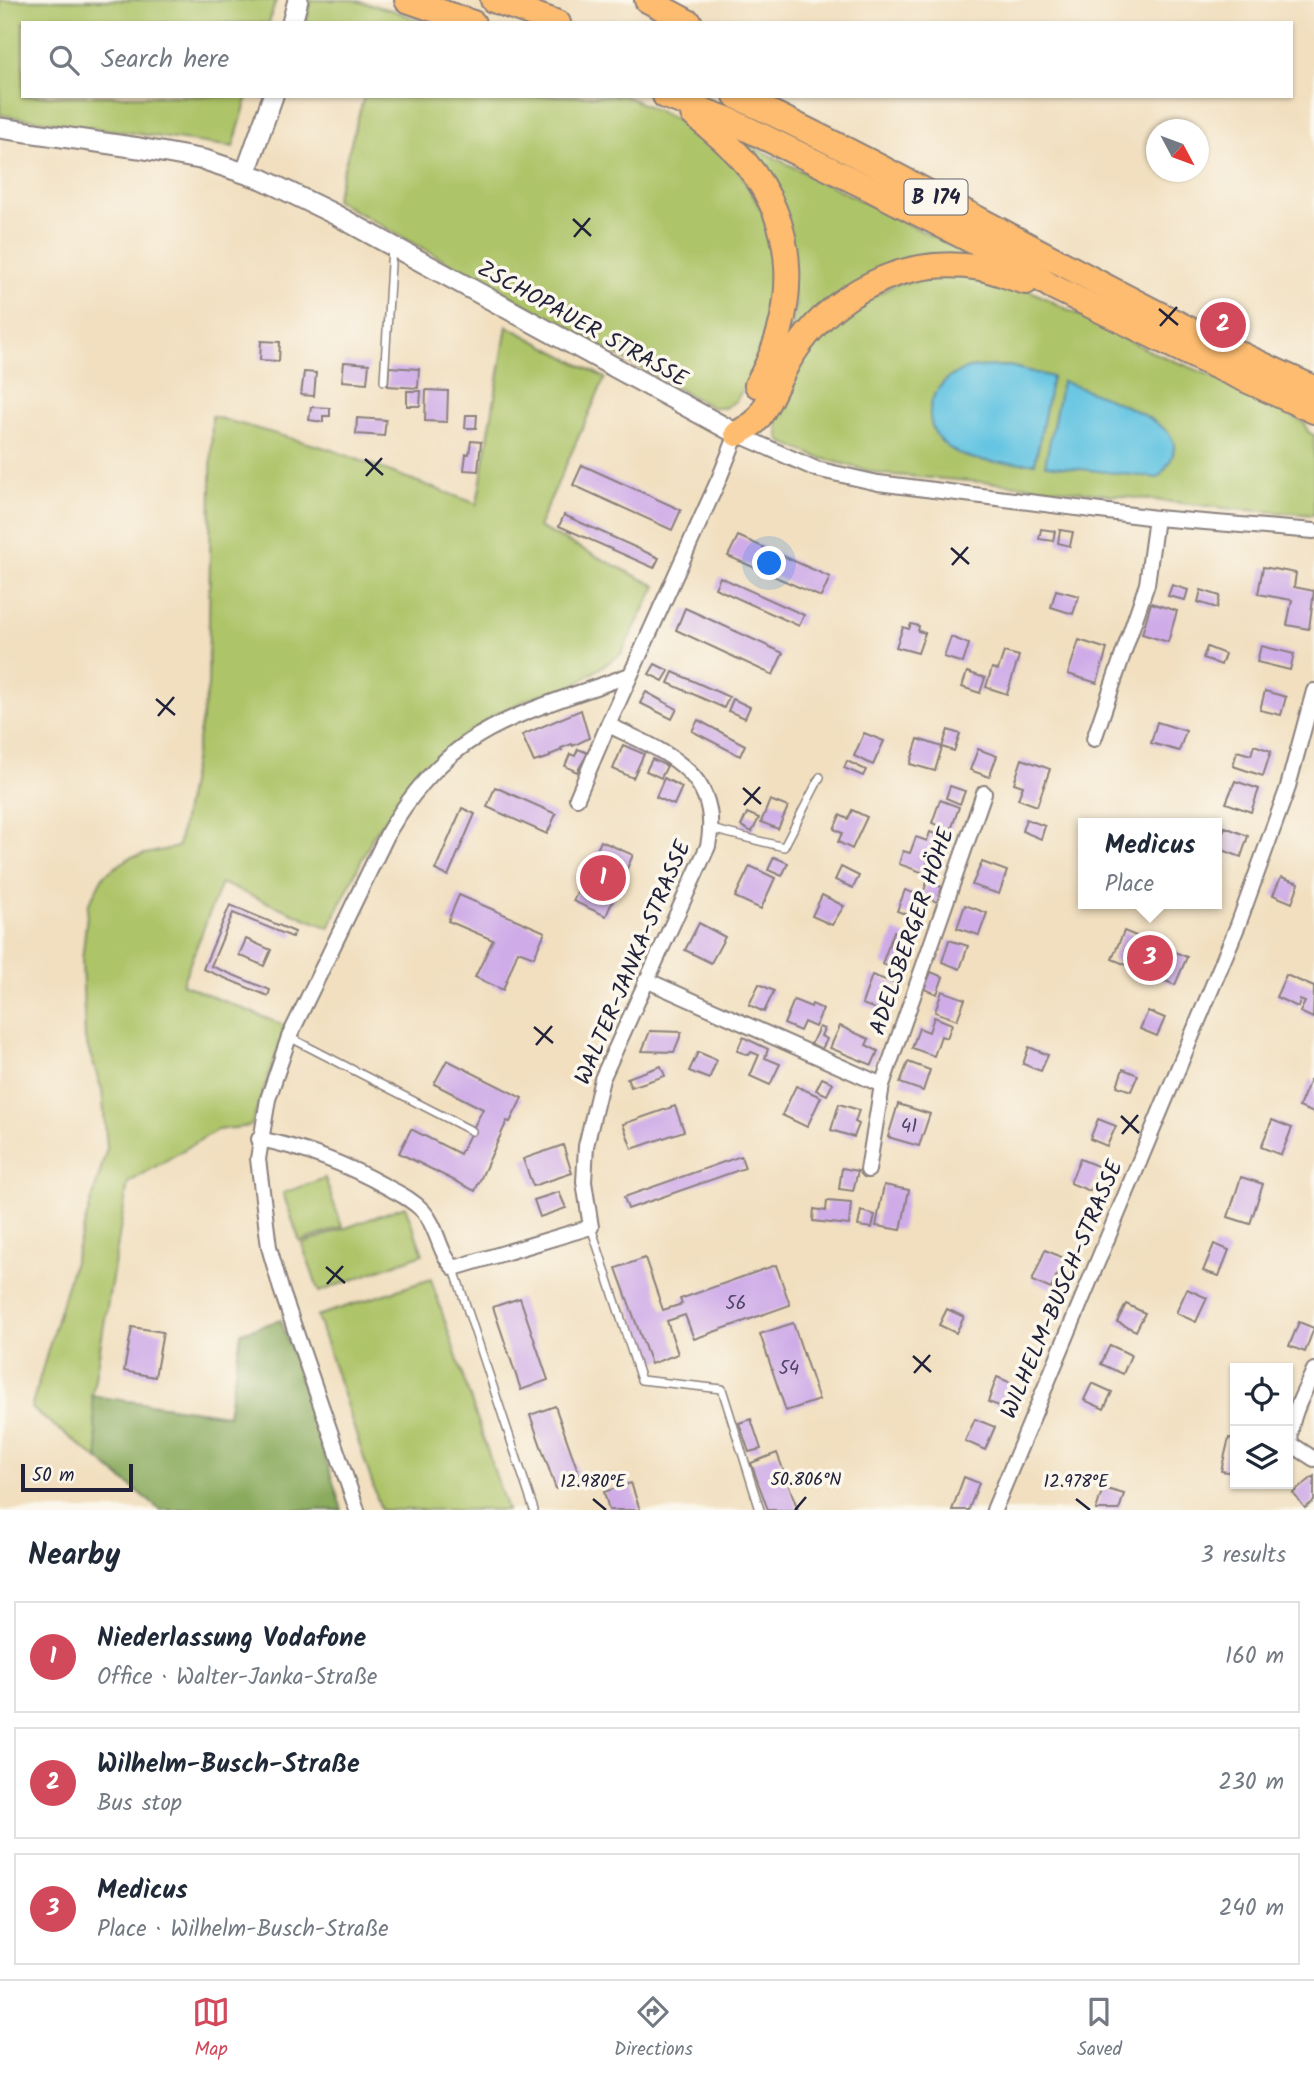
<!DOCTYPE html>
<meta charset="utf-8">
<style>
body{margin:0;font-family:Kalam,sans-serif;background:#f2f2f3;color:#1f2937}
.controls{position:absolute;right:21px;bottom:21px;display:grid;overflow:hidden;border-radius:0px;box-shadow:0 2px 5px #0004}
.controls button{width:63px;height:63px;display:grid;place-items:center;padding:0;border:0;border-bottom:2px solid #e0e1e3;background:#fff;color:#1f2937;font:35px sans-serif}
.compass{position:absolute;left:1146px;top:119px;width:63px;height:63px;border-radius:50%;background:#fff;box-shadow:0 2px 5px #0004;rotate:131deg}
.scale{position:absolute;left:21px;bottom:18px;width:112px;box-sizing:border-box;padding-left:7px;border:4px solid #22223b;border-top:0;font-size:19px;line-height:24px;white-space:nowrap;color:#22223b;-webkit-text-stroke:5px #fbf7ec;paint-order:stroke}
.you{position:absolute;left:770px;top:564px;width:24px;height:24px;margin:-18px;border:5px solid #fff;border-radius:50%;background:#1a73e8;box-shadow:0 0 0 10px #1a73e833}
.badge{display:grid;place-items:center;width:46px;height:46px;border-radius:50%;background:#d1495b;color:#fff;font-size:23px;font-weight:700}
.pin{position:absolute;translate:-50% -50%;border:4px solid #fff;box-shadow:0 2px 7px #0006}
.popup{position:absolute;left:1078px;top:818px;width:144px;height:91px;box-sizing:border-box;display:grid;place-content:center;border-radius:0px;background:#fff;filter:drop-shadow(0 2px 5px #0005);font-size:23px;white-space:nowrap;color:#747a83}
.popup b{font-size:26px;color:#1f2937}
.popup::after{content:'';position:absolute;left:50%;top:100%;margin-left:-14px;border:14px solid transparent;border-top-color:#fff}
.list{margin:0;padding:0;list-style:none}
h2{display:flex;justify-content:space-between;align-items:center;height:91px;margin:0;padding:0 28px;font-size:30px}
h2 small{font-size:23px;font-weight:400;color:#747a83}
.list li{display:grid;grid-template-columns:46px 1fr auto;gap:21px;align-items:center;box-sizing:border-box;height:112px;margin:0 14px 14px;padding:0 14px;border:2px solid #e0e1e3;border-radius:0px}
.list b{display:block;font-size:26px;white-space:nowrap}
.list p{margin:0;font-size:23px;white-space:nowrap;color:#747a83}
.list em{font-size:23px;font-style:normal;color:#747a83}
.icon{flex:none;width:38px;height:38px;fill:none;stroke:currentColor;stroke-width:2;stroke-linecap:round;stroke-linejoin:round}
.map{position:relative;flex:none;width:1314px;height:1510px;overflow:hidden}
.search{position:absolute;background:#fff;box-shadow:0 2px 5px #0004;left:21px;right:21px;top:21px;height:77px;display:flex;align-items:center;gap:18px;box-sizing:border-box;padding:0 24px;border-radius:0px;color:#747a83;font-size:26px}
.sheet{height:469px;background:#fff}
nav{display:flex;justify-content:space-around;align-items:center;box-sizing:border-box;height:98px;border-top:2px solid #e0e1e3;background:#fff;font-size:19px;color:#747a83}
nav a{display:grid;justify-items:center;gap:4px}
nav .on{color:#d1495b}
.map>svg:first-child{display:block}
.green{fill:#aec469;stroke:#687352;stroke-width:2;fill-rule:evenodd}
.forest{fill:#8aaa5d;stroke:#56664c;stroke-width:2}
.water{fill:#64c4e2;stroke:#43738e;stroke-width:2}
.building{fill:#cface8}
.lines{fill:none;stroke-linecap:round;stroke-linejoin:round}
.service-casing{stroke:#8a807d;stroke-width:10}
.minor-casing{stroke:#8a807d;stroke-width:18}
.tertiary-casing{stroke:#8a807d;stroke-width:23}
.trunk-casing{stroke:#8a807d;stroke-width:28}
.service{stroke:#fff;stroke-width:7}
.minor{stroke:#fff;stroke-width:14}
.tertiary{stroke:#fff;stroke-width:19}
.trunk{stroke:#fdbc6f;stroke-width:24}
.ticks{fill:none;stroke:#22223b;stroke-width:2.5}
.labels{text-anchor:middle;stroke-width:7;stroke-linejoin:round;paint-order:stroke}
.number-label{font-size:19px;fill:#4d4466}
.shield{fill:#fbf7ec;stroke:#636270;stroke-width:2}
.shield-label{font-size:21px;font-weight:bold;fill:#22223b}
.street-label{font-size:23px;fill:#22223b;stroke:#fbf7ec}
.ticks-label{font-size:18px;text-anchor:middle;fill:#22223b;stroke:#fbf7ec;stroke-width:7;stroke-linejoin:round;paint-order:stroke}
</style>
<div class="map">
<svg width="1314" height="1510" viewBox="0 0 1314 1510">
<rect width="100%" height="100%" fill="#fbf7ec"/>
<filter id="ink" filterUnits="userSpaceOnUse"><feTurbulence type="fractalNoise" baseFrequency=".0143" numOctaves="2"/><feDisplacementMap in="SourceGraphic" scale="14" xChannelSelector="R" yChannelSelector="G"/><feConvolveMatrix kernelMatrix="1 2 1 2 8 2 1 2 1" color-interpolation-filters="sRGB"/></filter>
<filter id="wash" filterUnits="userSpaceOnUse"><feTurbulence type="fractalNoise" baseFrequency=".00686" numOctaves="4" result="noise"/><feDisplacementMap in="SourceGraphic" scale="28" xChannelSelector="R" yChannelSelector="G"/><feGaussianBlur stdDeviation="1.57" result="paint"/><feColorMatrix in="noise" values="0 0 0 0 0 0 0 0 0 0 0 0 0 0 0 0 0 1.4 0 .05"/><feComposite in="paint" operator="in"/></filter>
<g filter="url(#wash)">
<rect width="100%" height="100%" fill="#f1dfbf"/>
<g class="green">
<path d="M0,0H276L269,23H23V96H248L233,147L0,115Z"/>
<path d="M311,0H353L392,10L426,23H306Z"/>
<path d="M364,96H625L690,125L737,167L765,216L774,250L776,294L762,354L736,401L724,408L711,407L335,200Z"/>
<path d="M737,139L976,258L931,257L787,351L796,303Z"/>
<path d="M952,275L1027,289L1152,352L1237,386L1305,423L1308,432L1314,435V515L1233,509L1032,486L881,474L817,457L780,441L775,408L791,375L833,320L896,284ZM1009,366L1052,377L1035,463L988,461L966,457L968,368Z"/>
<path d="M507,326L605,378L538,527L656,586L621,654L573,686L536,696L497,713L459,739L424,769L373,836L329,928L221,883L182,984L286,1026L251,1126L217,1130L128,1183L92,1396L99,1460L31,1408L107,1148L102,1090L85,1039L82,960L88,905L104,875L131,857L178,847L208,686L212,416L329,449L477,504Z"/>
<path d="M325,1178L342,1227L300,1242L283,1193Z"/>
<path d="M405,1206L423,1254L319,1292L302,1244Z"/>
<path d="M431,1279L507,1510H381L317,1316Z"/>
</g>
<path class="forest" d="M281,1320L342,1510H160L99,1460L92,1396L228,1415L241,1332Z"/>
<g class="water">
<path d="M1009,366L1052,377L1035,463C1013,462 986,464 965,456C917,439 919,386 966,369C978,365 996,367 1009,366Z"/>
<path d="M1062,381C1086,390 1171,418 1174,444C1175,458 1166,468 1158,478L1045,465Z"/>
</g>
<g id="blocks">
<g class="building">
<path d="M261,341L280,342L279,361L260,360Z"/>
<path d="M344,362L369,364L367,383L342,381Z"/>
<path d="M389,367L419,369L418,388L388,386Z"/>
<path d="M304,372L316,373L314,396L301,395Z"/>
<path d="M426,390L448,391L447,422L425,421Z"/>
<path d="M407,391H421L420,406H407Z"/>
<path d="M311,407L330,408V416H323V422L309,420Z"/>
<path d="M466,415H477L476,428H465Z"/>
<path d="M357,418L386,420L384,436L356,434Z"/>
<path d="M471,441L481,442L478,471L464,470L466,454H469Z"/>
<path d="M582,465L681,510L672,530L573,485Z"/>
<path d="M564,515L659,558L654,568L559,526Z"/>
<path d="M1041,529L1055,531L1053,541L1039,539Z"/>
<path d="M1060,530L1073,532L1070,546L1058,543Z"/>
<path d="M738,536L830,577L821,597L728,556Z"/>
<path d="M1263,567L1296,573L1294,587L1314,591L1309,629L1287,625L1292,600L1258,594Z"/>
<path d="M720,577L804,615L799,626L715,588Z"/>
<path d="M1172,585L1188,590L1185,600L1168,596Z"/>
<path d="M1056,590L1079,596L1073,614L1051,607Z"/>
<path d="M1201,590L1220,596L1217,608L1198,602Z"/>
<path d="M1151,603L1177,611L1168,642L1142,634Z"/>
<path d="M685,608L783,653L773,675L676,630Z"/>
<path d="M911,624L919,626L918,631L925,633L918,653L896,647L903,627L909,629Z"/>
<path d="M951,637L969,644L963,663L944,657Z"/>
<path d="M1079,640L1107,649L1097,683L1068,674Z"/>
<path d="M1261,646L1294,654L1290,670L1257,662Z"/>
<path d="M1207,647L1225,654L1221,665L1203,658Z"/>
<path d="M1004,652L1019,656L1007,694L986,687L992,668L998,670Z"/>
<path d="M655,664L669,671L663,681L649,674Z"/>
<path d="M673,672L729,697L724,708L668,683Z"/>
<path d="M967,672L985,678L980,693L962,687Z"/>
<path d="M1265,691L1286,697L1281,715L1260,710Z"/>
<path d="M646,692L677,709L672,719L640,703Z"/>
<path d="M733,699L750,707L745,718L728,711Z"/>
<path d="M581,710L589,738L573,746L572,744L561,748L562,750L550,755V757L534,762L522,735Z"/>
<path d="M698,720L745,745L740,756L692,731Z"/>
<path d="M1157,722L1186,731L1179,751L1151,743Z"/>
<path d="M948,730L960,734L954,751L942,747Z"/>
<path d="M864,733L884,741L873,765L854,756Z"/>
<path d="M918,739L942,747L935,771L910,764Z"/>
<path d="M623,745L644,754L633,778L613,769Z"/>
<path d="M1254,745L1271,751L1263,776L1233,766L1237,751L1251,755Z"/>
<path d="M578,749L588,753L577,772L565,766L570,754L575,756Z"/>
<path d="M978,749L997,756L989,777L970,770Z"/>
<path d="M652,759L667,766L661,778L646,771Z"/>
<path d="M1022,759L1050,769L1037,806L1018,799L1023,786L1014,783Z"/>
<path d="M847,761L866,770L863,776L844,768Z"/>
<path d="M664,778L682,787L674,805L656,797Z"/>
<path d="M1235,781L1259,789L1251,812L1226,803Z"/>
<path d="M950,786L965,791L960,804L946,798Z"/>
<path d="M495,787L556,814L547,834L487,807Z"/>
<path d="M770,800L788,807L778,829L761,822Z"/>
<path d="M940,800L959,807L951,830L932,823Z"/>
<path d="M462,808L475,814L448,876L435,870Z"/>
<path d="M852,810L867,817L852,849L838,842L842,833L834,829L840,815L848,819Z"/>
<path d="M747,813L759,818L752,832L741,826Z"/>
<path d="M1026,819L1045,826L1041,839L1022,831Z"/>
<path d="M1225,827L1248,836L1241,857L1217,848Z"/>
<path d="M930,832L949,839L945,850L933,846L924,873L899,864L903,851L910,853L916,837L927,841Z"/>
<path d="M601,841L633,855L606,916L573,901Z"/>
<path d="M774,857L788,863L782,876L768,870Z"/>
<path d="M982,862L1007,871L999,894L972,885Z"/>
<path d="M750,866L775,878L761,909L735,897Z"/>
<path d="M841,867L859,876L853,888L835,880Z"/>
<path d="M1281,877L1299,883L1292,903L1273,895Z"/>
<path d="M927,882L942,887L937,902L924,897L916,918L897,911L905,890L922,896Z"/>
<path d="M459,895L545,932L534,957L518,951L503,990L475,977L493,940L448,921Z"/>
<path d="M822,895L844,906L832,925L812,916Z"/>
<path d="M230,905L295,932L292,937L233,913L211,966L270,990L268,996L203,969Z"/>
<path d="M965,905L987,913L979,935L957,928Z"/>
<path d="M699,923L725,937L711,963L685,950Z"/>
<path d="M894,931L913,938L901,971L882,964Z"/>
<path d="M1124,931L1187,957L1175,985L1112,959Z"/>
<path d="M246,939L271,950L264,966L239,955Z"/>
<path d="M949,940L968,946L960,969L942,962Z"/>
<path d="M931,972L943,977L937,994L924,989Z"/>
<path d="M872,975L897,984L886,1013L862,1004Z"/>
<path d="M1286,975L1314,987L1313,1018L1300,1012L1305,1002L1300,1000L1298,1007L1276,997Z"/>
<path d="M759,984L774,991L764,1012L749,1005Z"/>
<path d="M942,991L965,999L957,1020L935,1012Z"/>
<path d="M794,1000L811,1007L812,1004L823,1009L815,1027L804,1022L800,1031L784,1024Z"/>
<path d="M1148,1011L1165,1018L1157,1036L1140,1029Z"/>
<path d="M934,1017L952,1024L947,1038L941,1036L934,1056L912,1048L919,1028L929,1032Z"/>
<path d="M840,1026L869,1039L866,1045L878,1051L872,1065L830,1048Z"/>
<path d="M819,1027L824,1029L821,1036L827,1039L822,1049L811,1044Z"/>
<path d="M650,1031L682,1032L674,1052L642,1051Z"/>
<path d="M743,1037L768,1049L765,1058L780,1064L770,1085L750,1076L759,1055L751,1052L749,1055L737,1051Z"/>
<path d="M1029,1047L1048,1055L1041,1071L1023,1064Z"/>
<path d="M698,1052L717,1060L709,1079L689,1071Z"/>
<path d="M447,1060L522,1098L510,1122L507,1121L475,1191L399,1153L411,1129L460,1154L483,1109L434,1084Z"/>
<path d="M908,1062L930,1070L923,1091L900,1083Z"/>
<path d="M661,1066L665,1076L631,1087L627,1078Z"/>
<path d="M1123,1069L1138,1075L1131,1091L1117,1086Z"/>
<path d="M822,1078L833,1083L827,1095L816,1090Z"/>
<path d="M1310,1080L1314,1081V1113L1299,1107Z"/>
<path d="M796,1086L821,1097L807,1127L782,1115Z"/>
<path d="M839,1104L859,1110L855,1122L859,1124L854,1137L831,1130Z"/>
<path d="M898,1104L930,1114L919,1146L888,1137Z"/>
<path d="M675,1106L684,1131L632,1149L623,1124Z"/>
<path d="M1098,1119L1116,1126L1107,1146L1090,1139Z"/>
<path d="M1272,1120L1292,1128L1281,1155L1261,1147Z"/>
<path d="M563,1145L572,1173L533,1186L523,1159Z"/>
<path d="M741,1156L745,1168L628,1209L624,1197Z"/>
<path d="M1080,1159L1100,1167L1090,1191L1070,1183Z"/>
<path d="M842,1168L858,1171L853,1191L839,1189Z"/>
<path d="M1241,1177L1263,1184L1250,1224L1228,1217Z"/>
<path d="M884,1185L909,1190L901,1230L876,1226Z"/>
<path d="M559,1192L566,1208L540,1217L534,1200Z"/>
<path d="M827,1201L851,1203L849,1225L813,1221L814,1209L826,1211Z"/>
<path d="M861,1211L875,1215L872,1228L858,1226Z"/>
<path d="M1214,1244L1229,1250L1219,1276L1203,1271Z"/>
<path d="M1045,1250L1064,1258L1051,1289L1032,1281Z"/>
<path d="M645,1258L663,1310L682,1304L680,1299L776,1265L790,1305L694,1339L685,1315L667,1321L678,1354L651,1364L616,1268Z"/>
<path d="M1187,1289L1207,1298L1196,1322L1176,1313Z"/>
<path d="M520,1298L548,1380L521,1390L493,1307Z"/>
<path d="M1126,1304L1145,1313L1136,1331L1117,1322Z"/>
<path d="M947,1309L964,1317L956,1333L939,1325Z"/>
<path d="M1299,1322L1314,1328L1305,1352L1289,1346Z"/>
<path d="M793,1323L819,1400L786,1411L760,1334Z"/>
<path d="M132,1327L163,1332L155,1377L124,1371Z"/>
<path d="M1110,1345L1131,1355L1123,1374L1101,1364Z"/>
<path d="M997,1377L1014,1384L1005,1408L988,1402Z"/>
<path d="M1092,1383L1112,1392L1104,1409L1084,1400Z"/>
<path d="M555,1406L581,1480L556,1489L530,1415Z"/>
<path d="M751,1419L761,1449L749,1452L739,1423Z"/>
<path d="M975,1419L995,1427L985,1450L965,1441Z"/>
<path d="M1229,1438L1235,1439V1473L1221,1471Z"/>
<path d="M777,1453L798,1510H768L751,1463Z"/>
<path d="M1314,1476V1501L1305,1508L1293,1493Z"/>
<path d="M964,1477L979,1483L970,1506L969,1510H952Z"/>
<path d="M631,1483L640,1510H609L604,1492Z"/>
<path d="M1103,1488L1124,1494L1119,1510H1096Z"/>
</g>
</g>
</g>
<g filter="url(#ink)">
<use href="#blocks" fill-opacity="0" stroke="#8a807d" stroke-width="2"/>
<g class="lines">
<defs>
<g id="service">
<path d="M384,381L392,247"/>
<path d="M711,829L784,847L820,777"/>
<path d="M289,1037L472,1131"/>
<path d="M591,1227L641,1380L722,1389L760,1510"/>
<path d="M454,1269L534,1510"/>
</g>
<g id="minor">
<path d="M1094,739L1147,584L1156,518"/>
<path d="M577,798L608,725"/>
<path d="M646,980L882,1085"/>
<path d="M259,1139C305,1148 346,1164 387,1187C400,1194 413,1200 423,1211C438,1227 438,1252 454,1268L591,1227L584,1182L586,1146L602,1079L708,846C723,772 663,751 608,725L719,479L737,434L816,469L878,483L1156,518L1314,531"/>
<path d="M868,1170L882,1085L984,793"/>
<path d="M1314,1370C1305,1392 1287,1420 1291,1444L1314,1459"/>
<path d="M357,1510L281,1289L269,1247L258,1159L268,1099L289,1037L389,831C409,797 434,766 467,743C511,712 579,694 630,675"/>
<path d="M994,1510L1238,925L1287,790L1314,691"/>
</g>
<g id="tertiary">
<path d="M292,23L298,0"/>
<path d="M0,128L139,148L205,160L262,179L334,214L737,434"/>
<path d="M246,172L273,96"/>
</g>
<g id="trunk">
<path d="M407,0L473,23"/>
<path d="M493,0L558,23"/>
<path d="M647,0L690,23"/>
<path d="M665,96L729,120L873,190L1017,264L1051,286L1196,357L1314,411"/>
<path d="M736,96C932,187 1116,301 1314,388"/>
<path d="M693,114C710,129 729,143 744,161C801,228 798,311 757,385"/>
<path d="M737,434C742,430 749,427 755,422C765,413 782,371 791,357C831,293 905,255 980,268C996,271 1011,278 1026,282"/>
</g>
</defs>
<use href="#service" class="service-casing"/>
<use href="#minor" class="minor-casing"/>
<use href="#tertiary" class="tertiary-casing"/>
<use href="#trunk" class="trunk-casing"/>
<use href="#service" class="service"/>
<use href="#minor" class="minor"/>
<use href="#tertiary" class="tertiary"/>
<use href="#trunk" class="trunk"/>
</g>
</g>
<path class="ticks" d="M573,219L591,236M574,237L590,218M1159,309L1178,325M1160,326L1177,307M365,459L383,475M366,476L382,458M951,548L969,564M952,565L968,547M156,699L175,715M158,716L174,697M743,788L761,804M744,805L760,787M534,1027L553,1043M536,1045L552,1026M1121,1116L1139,1133M1122,1134L1138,1115M326,1267L345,1283M327,1284L343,1266M913,1356L931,1372M914,1373L930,1355M593,1499L606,1510M1076,1499L1090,1510M795,1510L806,1497"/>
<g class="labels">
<g class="number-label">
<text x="909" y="1132">41</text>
<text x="736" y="1309">56</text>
<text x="789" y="1374">54</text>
</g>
<rect class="shield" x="904.5" y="179.5" width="63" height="35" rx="5"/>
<g class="shield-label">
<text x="936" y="204">B 174</text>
</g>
<g class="street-label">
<text transform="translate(583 323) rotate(29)" y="8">ZSCHOPAUER STRASSE</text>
<text transform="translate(911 931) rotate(-71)" y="8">ADELSBERGER HÖHE</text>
<text transform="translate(632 962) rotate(-67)" y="8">WALTER-JANKA-STRASSE</text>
<text transform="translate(1061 1289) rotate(-67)" y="8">WILHELM-BUSCH-STRASSE</text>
</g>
</g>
<g class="ticks-label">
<text x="806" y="1485">50.806°N</text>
<text x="593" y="1487">12.980°E</text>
<text x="1076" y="1487">12.978°E</text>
</g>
</svg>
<div class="controls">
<button><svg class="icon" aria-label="locate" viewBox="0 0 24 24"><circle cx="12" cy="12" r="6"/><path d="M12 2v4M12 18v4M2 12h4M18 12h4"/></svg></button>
<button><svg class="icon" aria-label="layers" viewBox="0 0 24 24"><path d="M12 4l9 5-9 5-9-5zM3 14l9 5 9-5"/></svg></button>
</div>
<svg class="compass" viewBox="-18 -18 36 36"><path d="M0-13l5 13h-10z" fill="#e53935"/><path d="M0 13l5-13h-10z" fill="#747a83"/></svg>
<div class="scale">50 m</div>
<div class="you"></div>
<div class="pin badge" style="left:603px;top:878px">1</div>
<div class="pin badge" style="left:1223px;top:325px">2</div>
<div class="pin badge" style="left:1150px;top:958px">3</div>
<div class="popup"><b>Medicus</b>Place</div>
<div class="search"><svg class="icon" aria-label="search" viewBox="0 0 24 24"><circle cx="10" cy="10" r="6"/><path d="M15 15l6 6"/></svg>Search here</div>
</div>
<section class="sheet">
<h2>Nearby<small>3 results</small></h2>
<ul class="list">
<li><span class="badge">1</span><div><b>Niederlassung Vodafone</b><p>Office · Walter-Janka-Straße</p></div><em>160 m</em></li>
<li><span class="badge">2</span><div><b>Wilhelm-Busch-Straße</b><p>Bus stop</p></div><em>230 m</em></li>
<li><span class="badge">3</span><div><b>Medicus</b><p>Place · Wilhelm-Busch-Straße</p></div><em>240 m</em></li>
</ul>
</section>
<nav>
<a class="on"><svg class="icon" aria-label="map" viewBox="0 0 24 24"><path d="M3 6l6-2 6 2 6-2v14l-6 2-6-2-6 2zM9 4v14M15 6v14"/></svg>Map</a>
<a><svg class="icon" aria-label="directions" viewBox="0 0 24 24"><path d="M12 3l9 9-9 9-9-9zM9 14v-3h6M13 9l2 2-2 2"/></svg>Directions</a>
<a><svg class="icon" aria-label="saved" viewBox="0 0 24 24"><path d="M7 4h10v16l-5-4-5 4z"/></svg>Saved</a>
</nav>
